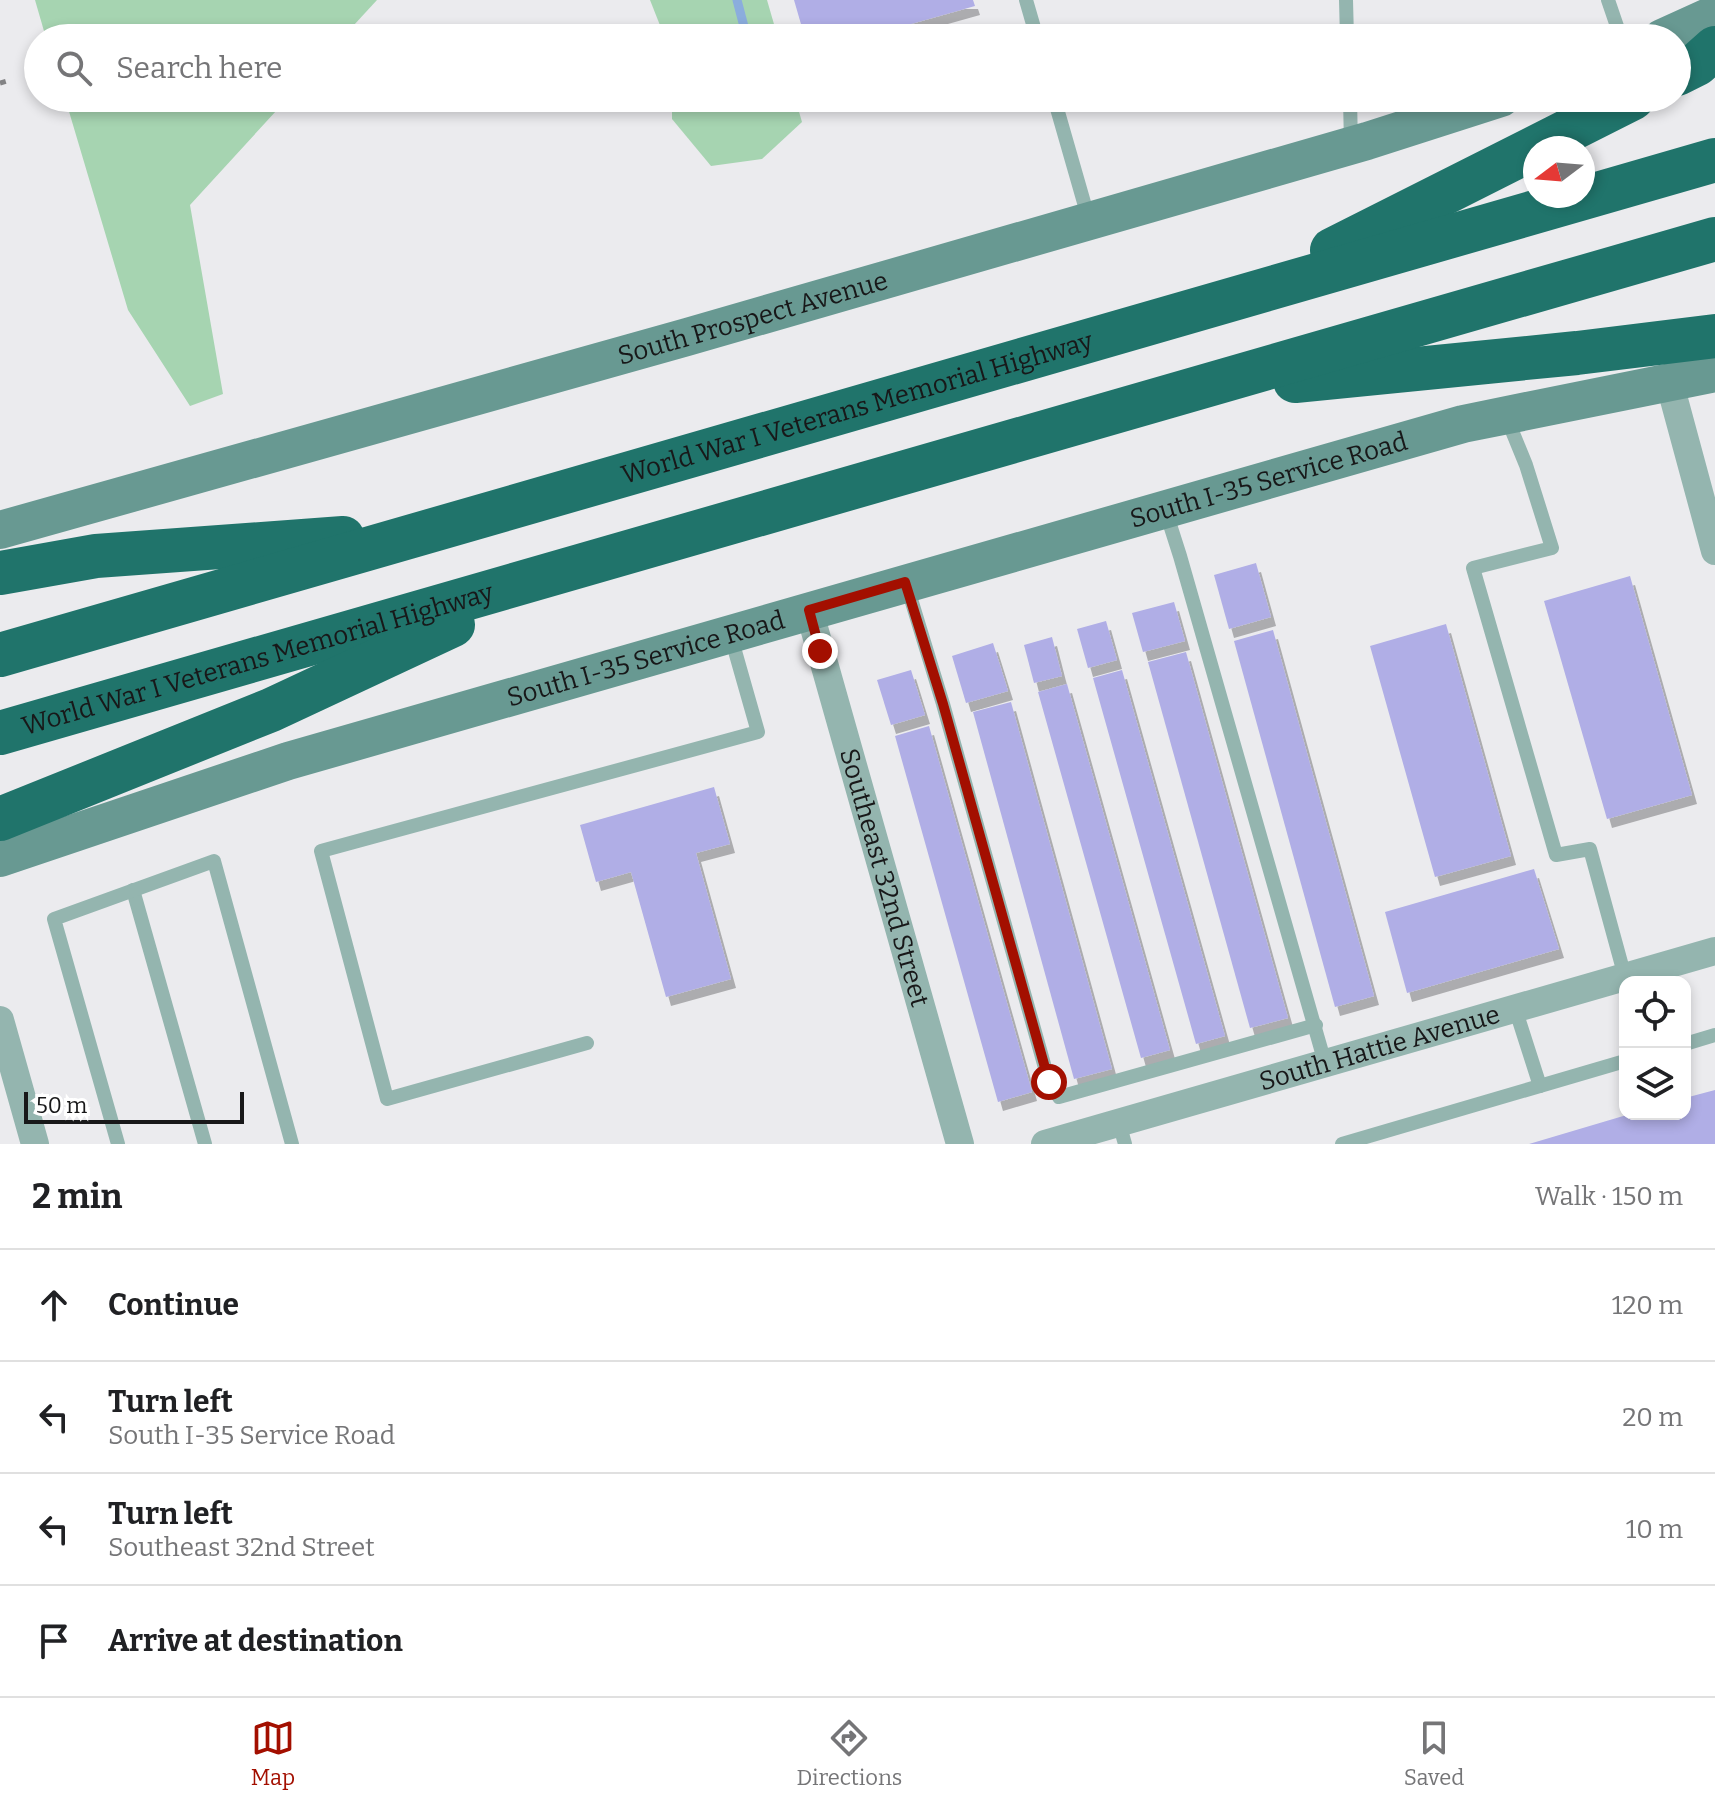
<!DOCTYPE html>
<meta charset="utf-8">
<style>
body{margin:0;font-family:Bitter,serif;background:#f2f2f2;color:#202124}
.controls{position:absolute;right:24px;bottom:24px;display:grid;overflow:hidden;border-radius:16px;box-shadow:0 4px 12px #0003}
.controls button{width:72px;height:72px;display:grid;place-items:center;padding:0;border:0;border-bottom:2px solid #e0e0e0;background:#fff;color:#202124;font:40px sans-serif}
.compass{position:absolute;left:1523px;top:136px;width:72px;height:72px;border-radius:50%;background:#fff;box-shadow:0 4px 12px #0003;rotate:254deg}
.scale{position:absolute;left:24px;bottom:20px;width:220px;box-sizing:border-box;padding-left:8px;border:4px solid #181819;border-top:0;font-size:22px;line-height:28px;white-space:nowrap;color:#181819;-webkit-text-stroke:6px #fff;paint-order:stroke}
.stop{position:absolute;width:24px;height:24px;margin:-18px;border:6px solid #a30f00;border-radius:50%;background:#fff}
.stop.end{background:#a30f00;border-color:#fff;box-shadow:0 2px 8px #0008}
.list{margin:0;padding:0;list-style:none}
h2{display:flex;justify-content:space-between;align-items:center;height:104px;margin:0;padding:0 32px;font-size:34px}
h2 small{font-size:26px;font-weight:400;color:#757577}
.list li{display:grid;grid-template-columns:52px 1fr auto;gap:24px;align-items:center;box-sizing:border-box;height:112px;padding:0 32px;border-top:2px solid #e0e0e0}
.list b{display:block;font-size:30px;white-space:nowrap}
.list p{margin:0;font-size:26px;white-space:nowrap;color:#757577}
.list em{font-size:26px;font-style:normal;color:#757577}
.icon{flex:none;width:44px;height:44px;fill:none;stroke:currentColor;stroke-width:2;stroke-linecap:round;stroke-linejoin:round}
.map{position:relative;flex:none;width:1715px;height:1144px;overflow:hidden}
.search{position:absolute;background:#fff;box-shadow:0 4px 12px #0003;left:24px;right:24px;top:24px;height:88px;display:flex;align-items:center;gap:20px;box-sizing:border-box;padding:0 28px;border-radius:44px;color:#757577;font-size:30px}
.sheet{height:552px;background:#fff}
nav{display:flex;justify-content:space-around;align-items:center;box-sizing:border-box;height:112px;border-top:2px solid #e0e0e0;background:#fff;font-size:22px;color:#757577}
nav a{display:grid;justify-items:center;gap:4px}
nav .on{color:#a30f00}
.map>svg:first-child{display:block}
.green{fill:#a6d4b1}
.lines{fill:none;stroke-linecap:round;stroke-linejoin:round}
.stream{stroke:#8baddd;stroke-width:9}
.building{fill:#b0aee6;filter:url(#shadow)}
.path{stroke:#828284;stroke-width:5;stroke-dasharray:6 4;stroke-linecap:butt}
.lane{stroke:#94b5af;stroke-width:14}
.street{stroke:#94b5af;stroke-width:28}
.secondary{stroke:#689992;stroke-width:38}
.highway{stroke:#20746b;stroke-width:44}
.route{stroke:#a30f00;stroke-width:10}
.labels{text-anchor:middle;stroke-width:6;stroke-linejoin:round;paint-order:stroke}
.street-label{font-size:26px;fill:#181819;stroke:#fff}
</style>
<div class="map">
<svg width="1715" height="1144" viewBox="0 0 1715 1144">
<defs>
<filter id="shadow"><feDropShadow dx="5" dy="9" stdDeviation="0" flood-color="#0004"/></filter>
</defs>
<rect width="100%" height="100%" fill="#ebebee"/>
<g class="green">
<path d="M35,0H377L342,38H46Z"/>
<path d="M650,0H767L778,38H665Z"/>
<path d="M65,98H288L190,205L223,394L190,406L128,310Z"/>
<path d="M672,98H795L802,122L762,159L711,166L672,119Z"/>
</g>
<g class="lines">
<path class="stream" d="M737,0L747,38"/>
</g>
<g class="building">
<path d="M794,0H973L975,6L861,38H805Z"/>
<path d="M1256,563L1271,617L1229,629L1214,575Z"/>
<path d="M1630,576L1692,795L1607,819L1544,601Z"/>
<path d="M1174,602L1185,641L1143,652L1132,613Z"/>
<path d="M1106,621L1117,660L1088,668L1077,629Z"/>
<path d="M1446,624L1511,856L1435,877L1370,646Z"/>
<path d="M1273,630L1374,996L1335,1007L1234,641Z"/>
<path d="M1052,637L1062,676L1034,683L1024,645Z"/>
<path d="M993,643L1008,691L966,703L952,656Z"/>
<path d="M1186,652L1288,1018L1250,1028L1148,662Z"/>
<path d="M911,670L925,715L891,725L877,680Z"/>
<path d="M1122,670L1225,1036L1196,1044L1093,678Z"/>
<path d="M1067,684L1170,1050L1141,1058L1038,692Z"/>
<path d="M1011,702L1112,1069L1074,1079L973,712Z"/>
<path d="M929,726L1032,1092L998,1102L895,736Z"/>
<path d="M714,787L730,844L696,853L731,979L666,997L631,872L596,882L580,825Z"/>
<path d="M1534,869L1559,949L1407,993L1385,912Z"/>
<path d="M1715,1090V1144H1529L1630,1114H1685V1098Z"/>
</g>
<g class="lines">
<path class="path" d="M0,83L7,81"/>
<g class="lane">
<path d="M1026,0L1037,38"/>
<path d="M1346,0L1347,38"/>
<path d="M1608,0L1621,38"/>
<path d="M1054,98L1089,220"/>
<path d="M1350,98L1351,145"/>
<path d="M1506,416L1526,465L1552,548L1473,568L1556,855L1590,849L1625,977"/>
<path d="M1165,509L1180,556L1325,1063"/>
<path d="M907,586L943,704L1049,1082L1059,1097L1316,1025"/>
<path d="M133,890L205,1144"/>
<path d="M1515,1008L1540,1086"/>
<path d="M587,1043L387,1099L321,851L758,732L731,637"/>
<path d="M1685,1044L1715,1035"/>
<path d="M1119,1123L1125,1144"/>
<path d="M118,1144L54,919L214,861L292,1144"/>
<path d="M1342,1144L1625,1061"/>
</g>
<g class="street">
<path d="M1669,381L1715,551"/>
<path id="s1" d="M809,610L960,1144"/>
<path d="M0,1020L35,1144"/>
<path id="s2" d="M1045,1144L1715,951"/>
</g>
<g class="secondary">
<path d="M1662,38L1715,14"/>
<path id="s3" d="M0,530L687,337L1367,141L1501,98"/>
<path id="s4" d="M0,858L288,761L1463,424L1715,373"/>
</g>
<g class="highway">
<path d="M1677,74L1697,64L1715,48"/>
<path d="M1332,250L1633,98"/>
<path d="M1295,381L1577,353L1715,336"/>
<path d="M0,573L96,556L343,538"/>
<path id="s5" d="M0,655L1715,160"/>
<path id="s6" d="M0,733L1715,239"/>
<path d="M0,819L271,710L453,625"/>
</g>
</g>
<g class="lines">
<path class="route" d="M820,651L809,610L905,582L943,704L1049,1082"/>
</g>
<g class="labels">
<g class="street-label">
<text dy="9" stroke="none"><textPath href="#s3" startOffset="782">South Prospect Avenue</textPath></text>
<text dy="9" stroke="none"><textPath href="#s5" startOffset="892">World War I Veterans Memorial Highway</textPath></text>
<text dy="9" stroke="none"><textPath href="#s4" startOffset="1324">South I-35 Service Road</textPath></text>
<text dy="9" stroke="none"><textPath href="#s4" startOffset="676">South I-35 Service Road</textPath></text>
<text dy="9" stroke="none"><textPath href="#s6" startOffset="268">World War I Veterans Memorial Highway</textPath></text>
<text dy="9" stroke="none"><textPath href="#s1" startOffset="278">Southeast 32nd Street</textPath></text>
<text dy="9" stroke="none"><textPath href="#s2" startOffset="348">South Hattie Avenue</textPath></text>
</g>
</g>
</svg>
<div class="controls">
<button><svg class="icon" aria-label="locate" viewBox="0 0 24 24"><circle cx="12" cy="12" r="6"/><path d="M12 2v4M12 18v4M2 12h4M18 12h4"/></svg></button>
<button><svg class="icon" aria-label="layers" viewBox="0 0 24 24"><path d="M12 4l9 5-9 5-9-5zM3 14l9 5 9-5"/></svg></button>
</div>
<svg class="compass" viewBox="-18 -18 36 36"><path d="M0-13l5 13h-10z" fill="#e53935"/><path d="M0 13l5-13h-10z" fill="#757577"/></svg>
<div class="scale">50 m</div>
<div class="stop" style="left:1049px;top:1082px"></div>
<div class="stop end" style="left:820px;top:651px"></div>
<div class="search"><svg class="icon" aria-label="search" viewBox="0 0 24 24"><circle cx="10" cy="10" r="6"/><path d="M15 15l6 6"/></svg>Search here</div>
</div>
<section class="sheet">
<h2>2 min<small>Walk · 150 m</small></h2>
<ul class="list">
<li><svg class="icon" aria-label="ahead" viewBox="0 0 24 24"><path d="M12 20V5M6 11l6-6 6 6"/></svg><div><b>Continue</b></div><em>120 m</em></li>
<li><svg class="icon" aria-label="left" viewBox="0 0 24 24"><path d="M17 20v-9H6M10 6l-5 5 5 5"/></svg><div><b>Turn left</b><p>South I-35 Service Road</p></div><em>20 m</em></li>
<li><svg class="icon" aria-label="left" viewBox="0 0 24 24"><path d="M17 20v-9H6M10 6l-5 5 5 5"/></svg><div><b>Turn left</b><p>Southeast 32nd Street</p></div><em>10 m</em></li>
<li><svg class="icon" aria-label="arrive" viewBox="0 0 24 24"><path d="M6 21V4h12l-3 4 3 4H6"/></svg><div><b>Arrive at destination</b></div></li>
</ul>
</section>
<nav>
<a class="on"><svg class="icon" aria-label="map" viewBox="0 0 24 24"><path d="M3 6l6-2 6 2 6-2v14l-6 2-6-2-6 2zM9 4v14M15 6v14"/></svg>Map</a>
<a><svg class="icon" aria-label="directions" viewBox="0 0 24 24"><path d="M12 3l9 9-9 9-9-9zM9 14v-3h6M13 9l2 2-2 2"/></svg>Directions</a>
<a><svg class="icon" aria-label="saved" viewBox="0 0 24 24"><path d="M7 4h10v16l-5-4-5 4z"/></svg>Saved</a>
</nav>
